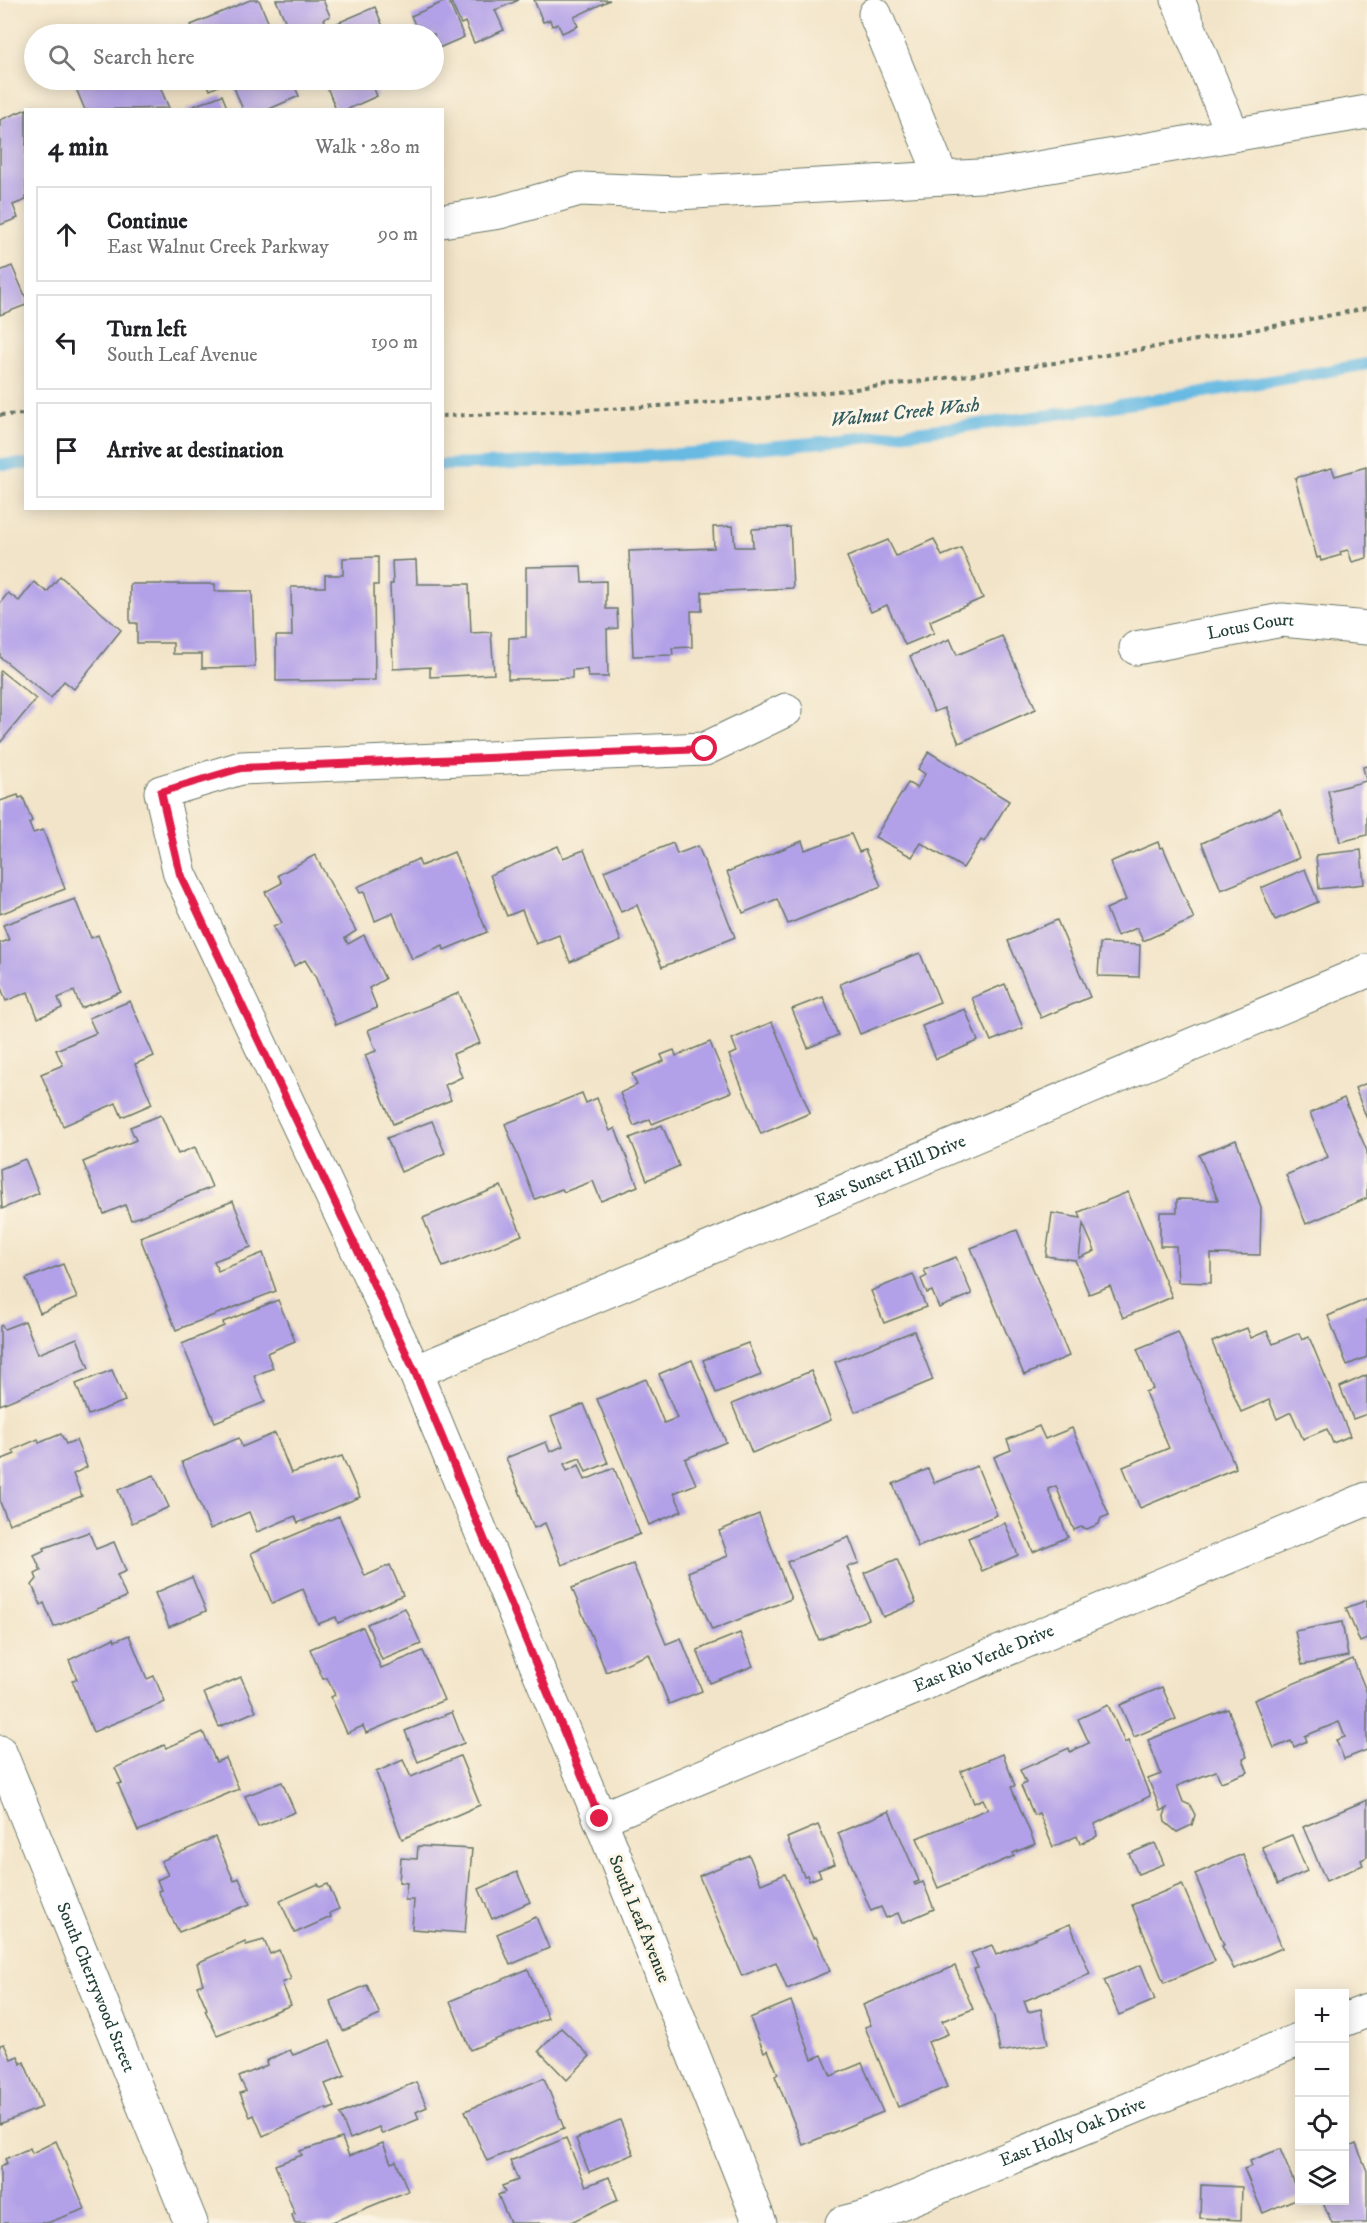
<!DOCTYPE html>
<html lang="en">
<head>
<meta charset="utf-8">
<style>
	body { margin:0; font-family:"IM FELL DW Pica",serif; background:#f6f6f6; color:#202124 }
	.controls { position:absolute; right:18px; bottom:18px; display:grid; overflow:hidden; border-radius:0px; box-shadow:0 3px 15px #0003 }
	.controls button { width:54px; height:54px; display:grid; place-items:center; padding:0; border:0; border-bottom:2px solid #e0e0e0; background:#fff; color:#202124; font:30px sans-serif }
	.stop { position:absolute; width:18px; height:18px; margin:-14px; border:4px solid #e11d48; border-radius:50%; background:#fff }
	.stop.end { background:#e11d48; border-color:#fff; box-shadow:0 2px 6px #0008 }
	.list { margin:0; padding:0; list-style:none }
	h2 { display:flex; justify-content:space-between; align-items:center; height:78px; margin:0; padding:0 24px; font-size:26px }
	h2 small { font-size:20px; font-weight:400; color:#757577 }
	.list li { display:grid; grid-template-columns:39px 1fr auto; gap:18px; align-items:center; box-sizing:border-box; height:96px; margin:0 12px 12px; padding:0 12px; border:2px solid #e0e0e0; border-radius:0px }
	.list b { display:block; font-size:22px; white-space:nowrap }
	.list p { margin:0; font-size:20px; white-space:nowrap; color:#757577 }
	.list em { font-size:20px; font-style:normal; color:#757577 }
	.icon { flex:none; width:33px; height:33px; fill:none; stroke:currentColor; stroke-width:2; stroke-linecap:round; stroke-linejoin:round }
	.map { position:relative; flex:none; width:1367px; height:2223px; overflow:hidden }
	.search { position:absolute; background:#fff; box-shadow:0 3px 15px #0003; left:24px; top:24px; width:420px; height:66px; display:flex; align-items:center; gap:15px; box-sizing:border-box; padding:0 21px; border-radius:33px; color:#757577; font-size:22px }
	.panel { position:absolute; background:#fff; box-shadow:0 3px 15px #0003; left:24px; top:108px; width:420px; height:402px; border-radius:0px }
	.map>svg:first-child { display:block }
</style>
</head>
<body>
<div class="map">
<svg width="1367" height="2223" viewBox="0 0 1367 2223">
	<rect width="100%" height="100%" fill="#fcf5e5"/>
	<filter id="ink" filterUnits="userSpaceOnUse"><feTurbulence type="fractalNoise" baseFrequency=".0167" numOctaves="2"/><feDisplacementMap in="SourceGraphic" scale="12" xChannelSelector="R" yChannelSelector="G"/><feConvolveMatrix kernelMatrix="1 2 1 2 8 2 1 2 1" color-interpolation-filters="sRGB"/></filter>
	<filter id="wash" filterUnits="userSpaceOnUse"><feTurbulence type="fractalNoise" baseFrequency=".008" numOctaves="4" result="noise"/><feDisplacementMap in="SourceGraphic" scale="24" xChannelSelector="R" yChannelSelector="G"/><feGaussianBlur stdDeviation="1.35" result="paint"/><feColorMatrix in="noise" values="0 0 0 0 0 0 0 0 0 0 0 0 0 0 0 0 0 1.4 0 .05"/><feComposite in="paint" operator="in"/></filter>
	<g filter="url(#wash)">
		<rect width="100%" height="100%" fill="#f2e4c8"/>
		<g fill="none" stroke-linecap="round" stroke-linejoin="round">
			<g stroke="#68bae3" stroke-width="12">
				<polyline points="0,464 26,464"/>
				<path d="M442,465C753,459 1062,420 1367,364"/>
			</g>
		</g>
		<g id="blocks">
			<g fill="#b2a0e8" fill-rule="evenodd">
				<polygon points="250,0 259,0 273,34 195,34 191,25"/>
				<polygon points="276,0 323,0 330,16 324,19 328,27 375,7 386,34 291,34"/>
				<polygon points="448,0 464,37 434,50 434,34 419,34 411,16"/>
				<polygon points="450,0 519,0 495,10 504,30 474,43 465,22 461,24"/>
				<polygon points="534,0 610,0 574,17 578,26 562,33 558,24 552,26 550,20 543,22"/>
				<polygon points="91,80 157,80 169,108 85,110 75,86"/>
				<polygon points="206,80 292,80 299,96 267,110 243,110 231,80 210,90"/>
				<polygon points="319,80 383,80 372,84 377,96 346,110 336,110 327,87 323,88"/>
				<polygon points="222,95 228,110 186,110 186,109"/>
				<polygon points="34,106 35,110 26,110 26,200 13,205 18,218 0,225 0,120"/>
				<polygon points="12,266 26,298 26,305 0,315 0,271"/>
				<polygon points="1366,467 1367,558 1352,562 1348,550 1340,552 1341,555 1321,561 1320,557 1317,558 1295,478 1332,468 1335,476"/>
				<polygon points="733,526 735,547 753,547 752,529 790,527 793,588 702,592 702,611 691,611 692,647 672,648 673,655 633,656 629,551 714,548 713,527"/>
				<polygon points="934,539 942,556 961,548 983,598 930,621 934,633 905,645 887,605 871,612 847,557 888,540 896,556"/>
				<polygon points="378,557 378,585 374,585 375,680 276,681 276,636 292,636 291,587 325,587 325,575 343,575 343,558"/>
				<polygon points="416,560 417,584 469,584 471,633 491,632 494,674 430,677 430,667 393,669 390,584 393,584 392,561"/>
				<polygon points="581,566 582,582 606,581 606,609 617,609 618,628 607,629 608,677 588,677 587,669 572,670 572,678 508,679 509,638 526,637 526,567"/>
				<polygon points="60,576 121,630 74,689 64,681 51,698 0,657 0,603 8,593 19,601 34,582 47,592"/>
				<polygon points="130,584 215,584 215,591 252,591 255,667 202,668 202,654 173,654 173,643 137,643 137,623 130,623"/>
				<polygon points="1002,636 1036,709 959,743 944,708 934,712 910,656 950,639 957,655"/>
				<polygon points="1,671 36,699 0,743 0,672"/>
				<polygon points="929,752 1009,801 984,842 981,840 963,868 921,843 912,857 875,837 908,783 917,788 925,774 918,769"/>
				<polygon points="1367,766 1367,835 1340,842 1328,791 1366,781 1363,767"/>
				<polygon points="18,795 19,798 23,797 32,821 29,823 33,833 43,830 65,889 0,914 0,801"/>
				<polygon points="1280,809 1299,858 1221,890 1202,843"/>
				<polygon points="851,834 859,852 865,850 881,886 788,924 777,899 743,913 727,872 802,841 805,850"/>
				<polygon points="1158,842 1160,848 1163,847 1194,919 1143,941 1137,928 1117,936 1106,909 1126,900 1110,862"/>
				<polygon points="673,843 677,854 698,846 735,937 662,967 637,905 621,912 604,871"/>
				<polygon points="558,846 563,858 584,850 621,941 570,962 559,935 536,944 522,910 507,916 490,875"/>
				<polygon points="1361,850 1364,884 1319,889 1316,855"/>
				<polygon points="454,852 487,932 444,950 443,946 412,959 393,913 375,921 364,892 360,893 357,887 418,859 421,866"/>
				<polygon points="315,855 356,931 345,938 348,944 364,935 385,979 369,988 377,1008 336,1025 315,976 305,960 294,966 273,927 282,923 265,892 282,883 278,875"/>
				<polygon points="1305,869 1318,902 1275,920 1261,888"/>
				<polygon points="75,899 91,938 98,935 121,992 81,1008 74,991 58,998 62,1008 38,1018 28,992 6,1001 0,985 0,943 9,940 3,925"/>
				<polygon points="1057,920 1090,997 1041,1018 1008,941"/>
				<polygon points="1100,943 1140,945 1139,977 1098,976"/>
				<polygon points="920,953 940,1002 860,1034 840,984"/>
				<polygon points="1005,984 1023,1028 991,1041 972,998"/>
				<polygon points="459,993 480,1043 453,1054 462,1077 445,1085 451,1100 393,1124 365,1055 376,1051 368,1030"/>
				<polygon points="823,997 838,1035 808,1048 792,1009"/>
				<polygon points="130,1001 154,1056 135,1064 152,1104 122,1117 116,1103 63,1126 41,1074 63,1065 56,1050 96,1033 89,1018"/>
				<polygon points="965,1009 978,1041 936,1059 922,1026"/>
				<polygon points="772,1022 810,1113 761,1134 729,1055 737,1052 732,1039"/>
				<polygon points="710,1042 731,1092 652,1124 650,1119 634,1126 620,1093 637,1085 632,1074 664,1061 661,1055 674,1050 676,1056"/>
				<polygon points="1367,1083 1367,1119 1355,1088"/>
				<polygon points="582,1093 586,1103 597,1098 610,1131 615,1128 638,1186 601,1201 593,1181 564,1192 562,1189 535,1199 505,1124"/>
				<polygon points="1344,1098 1367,1151 1367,1198 1306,1224 1286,1175 1328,1157 1310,1113"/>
				<polygon points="161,1115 178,1154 195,1147 212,1187 131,1220 125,1205 104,1214 83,1162 136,1140 130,1127"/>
				<polygon points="432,1121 445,1153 401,1172 387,1138"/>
				<polygon points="662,1125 679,1166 647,1180 630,1138"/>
				<polygon points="1236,1140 1261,1207 1260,1255 1211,1254 1211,1283 1178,1282 1176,1246 1160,1246 1160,1212 1177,1212 1177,1199 1218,1200 1199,1155"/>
				<polygon points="25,1159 39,1193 2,1209 0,1169"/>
				<polygon points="501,1186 522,1235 443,1267 423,1218"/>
				<path d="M1128,1192L1172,1297L1123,1318L1110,1286L1089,1294L1075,1260L1046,1256L1052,1213L1081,1218L1079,1212ZM1083,1224L1095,1251L1079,1258Z"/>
				<polygon points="233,1201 251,1247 214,1261 218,1271 263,1253 276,1291 176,1330 140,1237"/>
				<polygon points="1017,1230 1069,1356 1024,1375 971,1248"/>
				<polygon points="956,1257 972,1294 939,1308 932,1291 927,1293 921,1279 927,1276 924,1270"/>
				<polygon points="63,1264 77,1298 40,1313 26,1279"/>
				<polygon points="913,1274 926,1307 884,1323 871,1291"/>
				<polygon points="1367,1299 1367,1357 1347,1365 1328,1316"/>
				<polygon points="278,1300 295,1341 267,1353 273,1368 254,1376 265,1402 215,1422 182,1344 224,1326 223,1322"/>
				<polygon points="25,1321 38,1354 77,1338 89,1368 0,1405 0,1326 2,1325 4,1329"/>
				<polygon points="1247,1328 1251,1338 1267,1331 1273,1344 1299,1333 1302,1340 1309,1337 1350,1436 1333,1443 1327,1429 1303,1439 1291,1412 1277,1419 1269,1400 1241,1412 1212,1342"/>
				<polygon points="914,1331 933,1380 855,1412 835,1362"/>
				<polygon points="1178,1332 1236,1468 1140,1508 1123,1467 1169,1448 1145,1392 1153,1389 1137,1349"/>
				<polygon points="748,1343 761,1375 716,1393 703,1360"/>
				<polygon points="692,1360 726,1442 685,1459 696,1484 674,1493 682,1511 649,1525 597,1399 646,1379 664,1423 677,1418 659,1374"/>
				<polygon points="112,1370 125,1401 88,1415 76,1384"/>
				<polygon points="811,1371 831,1420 752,1453 732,1404"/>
				<polygon points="1367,1375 1367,1414 1353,1419 1340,1387"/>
				<polygon points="584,1404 608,1463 586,1472 580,1458 564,1464 567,1471 579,1465 585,1480 614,1468 640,1534 562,1565 545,1523 534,1528 506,1458 546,1442 550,1452 563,1446 551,1417"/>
				<polygon points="1039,1426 1045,1439 1072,1428 1109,1515 1101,1518 1099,1524 1087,1529 1081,1527 1074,1530 1056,1486 1048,1489 1068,1537 1033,1552 994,1457 1011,1450 1007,1440"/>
				<polygon points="275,1433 291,1473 342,1456 360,1497 298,1523 295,1516 257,1532 249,1512 210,1529 182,1462 239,1438 242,1447"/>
				<polygon points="61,1434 66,1444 76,1440 87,1467 73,1474 82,1496 9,1524 0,1502 0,1460 15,1454 13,1450 38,1439 39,1443"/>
				<polygon points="977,1466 997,1515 918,1547 893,1484 928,1469 934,1483"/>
				<polygon points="154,1475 169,1507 132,1523 118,1490"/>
				<polygon points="759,1514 791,1599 712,1630 688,1572 728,1556 719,1531"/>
				<polygon points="339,1516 365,1576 390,1565 403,1595 338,1623 336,1617 318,1624 303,1589 272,1603 251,1553"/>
				<polygon points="1005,1523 1018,1555 982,1571 968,1538"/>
				<polygon points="89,1532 96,1549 114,1542 126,1571 117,1575 126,1597 54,1627 44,1603 41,1605 32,1585 37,1579 35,1574 41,1571 34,1555 45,1550 44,1548"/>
				<polygon points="849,1537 859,1563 847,1567 869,1619 819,1640 787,1562"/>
				<polygon points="897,1559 916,1603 883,1617 864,1573"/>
				<polygon points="633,1564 666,1644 681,1638 702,1691 669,1704 649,1654 606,1672 572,1588"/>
				<polygon points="192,1577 206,1611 169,1627 155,1593"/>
				<polygon points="1367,1600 1367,1639 1360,1642 1346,1608"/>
				<polygon points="405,1608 421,1644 382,1660 367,1624"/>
				<polygon points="1342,1622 1348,1656 1302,1665 1295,1631"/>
				<polygon points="363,1627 381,1668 423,1651 444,1700 366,1733 363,1726 347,1733 331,1697 335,1695 327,1678 323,1679 310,1649"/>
				<polygon points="740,1633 753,1666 710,1683 697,1650"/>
				<polygon points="129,1635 147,1679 154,1676 165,1702 93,1732 72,1680 77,1679 69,1660 114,1638 115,1641"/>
				<polygon points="1353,1659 1367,1693 1367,1750 1344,1759 1336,1740 1345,1737 1339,1722 1305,1736 1307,1741 1294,1747 1291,1741 1274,1748 1254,1700"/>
				<polygon points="241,1677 256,1711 219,1727 204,1693"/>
				<polygon points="1162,1687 1176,1719 1134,1737 1120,1705"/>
				<polygon points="1108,1705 1125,1743 1128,1741 1150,1796 1095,1824 1097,1836 1080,1844 1077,1836 1053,1847 1039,1813 1034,1815 1021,1786 1026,1783 1020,1770 1069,1748 1070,1752 1089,1743 1078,1719"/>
				<polygon points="1228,1709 1247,1757 1243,1759 1248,1772 1221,1782 1216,1771 1177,1786 1183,1802 1190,1805 1195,1815 1192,1825 1177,1832 1165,1822 1164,1816 1167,1808 1161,1811 1148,1779 1161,1774 1148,1740"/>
				<polygon points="452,1712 464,1743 418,1762 405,1731"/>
				<polygon points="203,1732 216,1762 226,1758 239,1789 138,1831 118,1784 122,1783 115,1768 164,1745 166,1748"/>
				<polygon points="1003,1754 1015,1786 1011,1787 1035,1844 1013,1853 1014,1856 938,1888 917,1838 988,1809 983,1799 974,1803 961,1771"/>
				<polygon points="460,1756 480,1805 402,1839 376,1772 403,1760 411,1777"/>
				<polygon points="282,1782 295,1812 258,1827 245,1796"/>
				<polygon points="1367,1800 1367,1857 1361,1860 1363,1865 1326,1881 1303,1827"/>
				<polygon points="889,1811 919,1881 914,1883 915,1885 923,1882 934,1909 902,1923 898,1913 886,1918 881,1907 871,1911 838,1833"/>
				<polygon points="818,1825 835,1864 818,1870 821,1876 809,1881 807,1875 804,1876 787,1838"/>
				<polygon points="1292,1835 1307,1871 1278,1884 1262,1847"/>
				<polygon points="215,1837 234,1881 239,1878 250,1904 179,1932 158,1891 161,1890 157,1880 168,1875 161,1861"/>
				<polygon points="1155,1843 1164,1864 1138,1874 1129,1854"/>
				<polygon points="418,1846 472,1849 465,1933 412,1929 414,1900 405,1900 407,1883 399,1882 401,1858 417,1859"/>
				<polygon points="1243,1854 1282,1948 1234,1969 1222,1946 1224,1945 1195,1874"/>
				<polygon points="749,1855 761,1884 785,1874 813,1938 816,1937 830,1971 787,1989 776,1962 742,1976 699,1876"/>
				<polygon points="517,1872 530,1902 492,1919 479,1889"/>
				<polygon points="318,1884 320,1887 328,1884 339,1909 330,1913 331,1917 295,1933 280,1901"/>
				<polygon points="1182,1884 1215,1961 1164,1983 1132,1905"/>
				<polygon points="536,1917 549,1948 510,1965 497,1934"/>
				<polygon points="1070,1924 1090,1974 1024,2001 1028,2012 1041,2009 1048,2044 1000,2052 994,2017 974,1969 978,1968 971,1953 992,1945 996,1955"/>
				<polygon points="264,1940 270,1954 279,1950 291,1979 282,1983 291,2005 217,2035 205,2010 207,2009 197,1986 203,1984 197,1963 245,1942 246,1945"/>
				<polygon points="1141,1965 1155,2000 1119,2015 1104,1980"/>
				<polygon points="955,1966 973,2009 942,2021 948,2034 928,2042 947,2087 898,2107 865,2027 871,2025 863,2005"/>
				<polygon points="528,1969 548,2018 470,2050 450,2001"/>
				<polygon points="367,1985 380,2015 343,2031 330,2001"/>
				<polygon points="791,2001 812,2059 822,2055 831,2076 862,2063 883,2112 803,2145 775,2076 778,2074 768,2050 764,2052 750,2018"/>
				<polygon points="561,2028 590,2056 567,2080 539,2051"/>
				<polygon points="330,2041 345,2076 325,2084 335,2107 327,2110 326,2108 263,2136 254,2115 250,2117 240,2093 246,2091 239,2077 267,2065 266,2061 290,2050 293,2055"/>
				<polygon points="4,2044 11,2059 18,2056 21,2064 24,2062 42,2107 0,2124 0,2045"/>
				<polygon points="544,2078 564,2128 487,2161 465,2111"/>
				<polygon points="416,2082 427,2107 416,2112 419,2119 382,2134 379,2127 350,2139 340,2114"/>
				<polygon points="620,2120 634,2154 589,2172 576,2139"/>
				<polygon points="342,2138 349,2156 383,2143 391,2163 396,2161 408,2191 330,2223 295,2223 292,2215 295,2214 275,2165 302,2155 300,2151"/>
				<polygon points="566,2138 586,2186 609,2177 618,2200 569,2223 510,2223 498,2195 505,2192 502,2186 518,2180 510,2161"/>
				<polygon points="56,2141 85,2209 47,2223 0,2223 0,2166 7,2163 5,2159 30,2148 32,2153"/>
				<polygon points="1356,2144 1367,2171 1367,2223 1332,2223 1322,2200 1344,2200 1344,2149"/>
				<polygon points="1280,2149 1300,2197 1263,2213 1244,2169 1252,2166 1250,2161"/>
				<polygon points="1201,2185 1242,2187 1241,2220 1200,2218"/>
			</g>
		</g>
	</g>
	<g filter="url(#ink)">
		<use href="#blocks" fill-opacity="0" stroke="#697768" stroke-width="1.5"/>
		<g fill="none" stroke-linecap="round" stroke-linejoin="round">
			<defs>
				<g id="minor">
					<polyline points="1178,0 1233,135"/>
					<polyline points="875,14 942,178"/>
					<polyline points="442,221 500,212 580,189 677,193 997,175 1367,112"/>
					<path id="s1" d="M1136,648L1282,620L1367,628"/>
					<path id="s2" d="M415,1372L1367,971"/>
					<path id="s3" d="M0,1752L191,2223"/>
					<path id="s4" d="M600,1819L1367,1499"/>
					<polyline points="760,2223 600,1819 415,1372 180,874 161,792 241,768 705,749 786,710"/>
				</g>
				<g id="tertiary">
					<polyline points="1344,2020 1367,2011"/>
					<path id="s5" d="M842,2223L869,2216L1300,2039"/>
				</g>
			</defs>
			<use href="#minor" stroke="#697768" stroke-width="35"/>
			<use href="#tertiary" stroke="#697768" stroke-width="35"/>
			<g stroke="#697768" stroke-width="4" stroke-dasharray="4.5 4.5" stroke-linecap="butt">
				<polyline points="0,415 26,414"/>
				<path d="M442,416C586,411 730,404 872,387C1038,368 1203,341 1367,308"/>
			</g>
			<use href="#minor" stroke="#fff" stroke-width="33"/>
			<use href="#tertiary" stroke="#fff" stroke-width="33"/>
		</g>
	</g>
	<g fill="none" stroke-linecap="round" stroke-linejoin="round" filter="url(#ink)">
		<polyline stroke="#e11d48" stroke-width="8" points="600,1819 415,1372 180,874 161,792 241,768 705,749"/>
	</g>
	<g text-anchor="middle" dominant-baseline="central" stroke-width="6" stroke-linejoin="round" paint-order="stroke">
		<g font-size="18" fill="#1f3d34" stroke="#fcf5e5">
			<text stroke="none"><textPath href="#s1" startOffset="117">Lotus Court</textPath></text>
			<text stroke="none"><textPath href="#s2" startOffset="516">East Sunset Hill Drive</textPath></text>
			<text stroke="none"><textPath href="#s4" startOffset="416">East Rio Verde Drive</textPath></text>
			<text transform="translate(639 1919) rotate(68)">South Leaf Avenue</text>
			<text stroke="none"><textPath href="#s3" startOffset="254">South Cherrywood Street</textPath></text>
			<text stroke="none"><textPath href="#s5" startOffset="248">East Holly Oak Drive</textPath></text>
		</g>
		<g font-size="20" font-style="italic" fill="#315c60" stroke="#fcf5e5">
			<text transform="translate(905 413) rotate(-6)">Walnut Creek Wash</text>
		</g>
	</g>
</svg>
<div class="controls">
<button>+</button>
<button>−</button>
<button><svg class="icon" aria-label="locate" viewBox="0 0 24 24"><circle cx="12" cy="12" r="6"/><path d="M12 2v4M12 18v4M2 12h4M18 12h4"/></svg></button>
<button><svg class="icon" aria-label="layers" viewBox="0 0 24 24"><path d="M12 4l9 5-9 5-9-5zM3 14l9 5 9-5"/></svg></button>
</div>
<div class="stop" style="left:705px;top:749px"></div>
<div class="stop end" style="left:600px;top:1819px"></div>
<div class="search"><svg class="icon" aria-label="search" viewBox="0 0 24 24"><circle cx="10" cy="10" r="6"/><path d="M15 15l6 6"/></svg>Search here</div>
<section class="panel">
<h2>4 min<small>Walk · 280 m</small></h2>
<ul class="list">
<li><svg class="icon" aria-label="ahead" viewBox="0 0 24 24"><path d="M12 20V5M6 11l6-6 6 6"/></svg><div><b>Continue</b><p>East Walnut Creek Parkway</p></div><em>90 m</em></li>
<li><svg class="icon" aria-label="left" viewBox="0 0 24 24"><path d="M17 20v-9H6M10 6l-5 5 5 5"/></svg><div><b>Turn left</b><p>South Leaf Avenue</p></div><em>190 m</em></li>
<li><svg class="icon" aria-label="arrive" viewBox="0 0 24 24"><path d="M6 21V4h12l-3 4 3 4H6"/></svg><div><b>Arrive at destination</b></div></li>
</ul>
</section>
</div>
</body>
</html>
